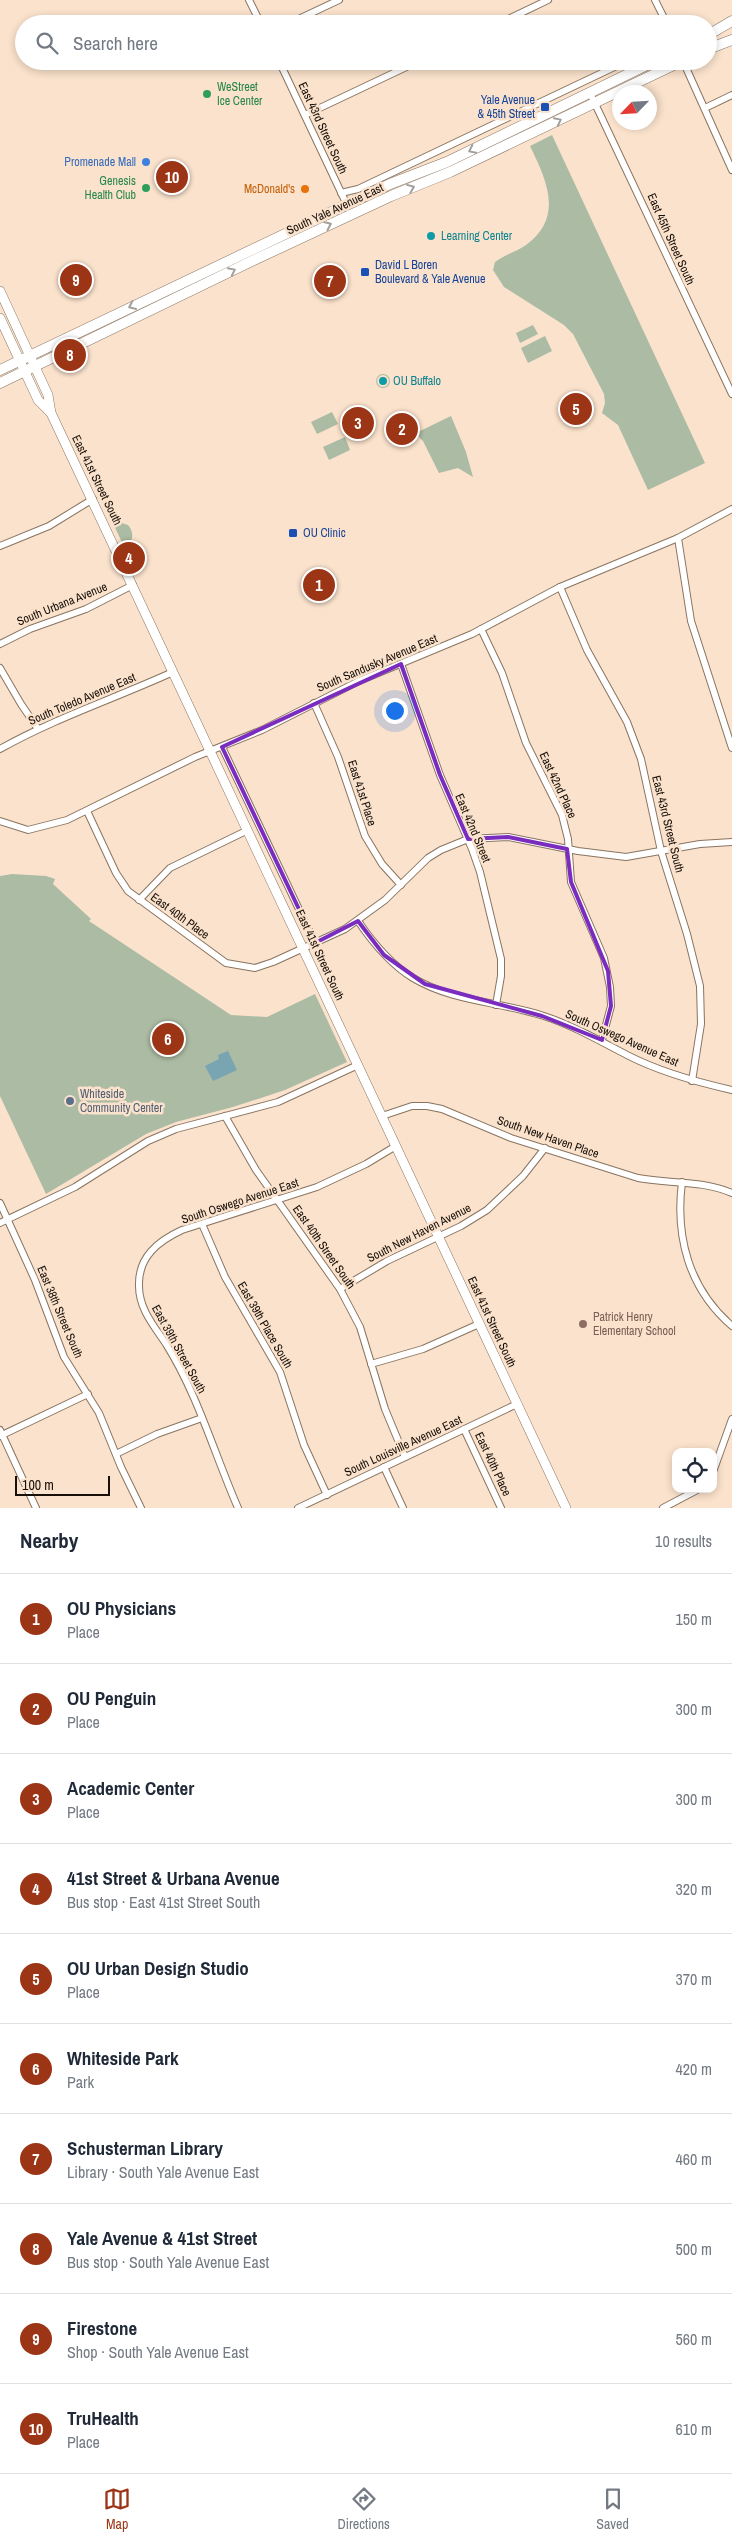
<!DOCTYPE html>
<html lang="en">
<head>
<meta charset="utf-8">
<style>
	body { margin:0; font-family:"Archivo Narrow",sans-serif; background:#f2f2f3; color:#1f2937 }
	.controls { position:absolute; right:15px; bottom:15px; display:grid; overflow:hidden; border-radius:10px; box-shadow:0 2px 8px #0003 }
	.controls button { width:45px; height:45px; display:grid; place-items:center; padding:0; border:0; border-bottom:1px solid #e0e1e3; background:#fff; color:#1f2937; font:25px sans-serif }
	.compass { position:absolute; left:612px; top:85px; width:45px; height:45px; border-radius:50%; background:#fff; box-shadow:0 2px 8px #0003; rotate:245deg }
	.scale { position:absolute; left:15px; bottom:12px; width:95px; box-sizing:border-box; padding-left:5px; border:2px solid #170f08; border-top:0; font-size:14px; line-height:18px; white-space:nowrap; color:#170f08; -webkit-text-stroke:4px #fae2cc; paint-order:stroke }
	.you { position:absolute; left:394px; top:710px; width:18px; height:18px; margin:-12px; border:4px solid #fff; border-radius:50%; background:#1a73e8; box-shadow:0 0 0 8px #1a73e833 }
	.badge { display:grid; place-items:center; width:32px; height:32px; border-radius:50%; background:#9c3515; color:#fff; font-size:16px; font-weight:700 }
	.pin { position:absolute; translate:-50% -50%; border:2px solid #fff; box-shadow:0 1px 5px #0006 }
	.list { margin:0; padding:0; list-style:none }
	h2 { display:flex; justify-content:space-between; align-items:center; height:65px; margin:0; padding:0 20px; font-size:21px }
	h2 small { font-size:16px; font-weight:400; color:#747a83 }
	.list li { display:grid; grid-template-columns:32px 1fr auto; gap:15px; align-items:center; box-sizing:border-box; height:90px; padding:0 20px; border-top:1px solid #e0e1e3 }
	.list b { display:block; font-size:19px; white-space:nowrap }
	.list p { margin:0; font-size:16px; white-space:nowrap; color:#747a83 }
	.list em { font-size:16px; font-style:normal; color:#747a83 }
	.icon { flex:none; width:28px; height:28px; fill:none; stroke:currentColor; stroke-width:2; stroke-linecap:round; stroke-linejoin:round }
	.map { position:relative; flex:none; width:732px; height:1508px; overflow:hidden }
	.search { position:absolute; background:#fff; box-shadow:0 2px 8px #0003; left:15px; right:15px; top:15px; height:55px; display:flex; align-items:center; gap:12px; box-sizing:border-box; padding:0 18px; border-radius:28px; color:#747a83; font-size:19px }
	.sheet { height:965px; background:#fff }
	nav { display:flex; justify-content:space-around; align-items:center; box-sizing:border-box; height:70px; border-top:1px solid #e0e1e3; background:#fff; font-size:14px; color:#747a83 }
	nav a { display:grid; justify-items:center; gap:2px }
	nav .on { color:#9c3515 }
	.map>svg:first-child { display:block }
</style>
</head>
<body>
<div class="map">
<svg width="732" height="1508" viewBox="0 0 732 1508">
	<rect width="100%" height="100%" fill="#fae2cc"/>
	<g fill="#acbba3">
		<path d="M552,135L705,463L648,490L618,425L602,413L605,403L604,394L573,334L564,325L504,287L493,270L495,262C504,255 516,252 526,245C564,217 547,181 530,146Z"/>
		<polygon points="533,325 538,334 520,343 516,333"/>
		<polygon points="545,336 552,351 528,363 521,348"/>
		<circle cx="383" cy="381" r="7"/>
		<polygon points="332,412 338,424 317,434 311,422"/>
		<polygon points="451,416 466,452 473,477 458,468 439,473 423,441 414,432 414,430 418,432"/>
		<circle cx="402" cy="429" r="7"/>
		<polygon points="345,437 350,450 329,460 323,447"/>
		<path d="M119,522L128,525C135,533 133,542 125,549L113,523Z"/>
		<polygon points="12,874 46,876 55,879 53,884 91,919 89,921 231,1015 267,1017 315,994 347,1062 285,1090 233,1107 176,1122 146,1134 46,1194 0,1096 0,876"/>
	</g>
	<polygon fill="#79a5b3" points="228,1051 237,1070 213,1081 205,1066 219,1059 218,1055"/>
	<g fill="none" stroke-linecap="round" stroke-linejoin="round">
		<defs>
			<g id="minor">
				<polyline points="249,0 261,24"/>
				<polyline points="655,0 667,24"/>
				<polyline points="288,24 339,0"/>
				<polyline points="498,24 548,0"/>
				<polyline points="279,61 347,205"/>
				<polyline points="683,61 732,170"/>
				<polyline points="590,93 732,394"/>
				<polyline points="705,108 732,95"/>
				<polyline points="305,115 419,61"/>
				<polyline points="341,193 358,189 627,61"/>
				<polyline points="678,538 691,621 732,748"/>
				<polyline points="0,546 49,526 93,499"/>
				<polyline points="560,587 587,650 627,722 641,759 661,851 687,934 700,986 701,1024 692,1081"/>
				<polyline points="481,629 502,673 526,743 562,815 568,839 571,882 604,958 610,987 611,1006 602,1040"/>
				<polyline points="0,644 30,629 86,609 133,585"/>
				<polyline points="401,664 440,775 472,849 480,872 501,959 501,976 496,1005"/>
				<polyline points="0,668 21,704 38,729"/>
				<polyline points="314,703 338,757 365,836 382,864 401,885"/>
				<polyline points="222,747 315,943"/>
				<path d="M0,749C55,718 116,698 173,672"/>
				<polyline points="87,811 116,873 128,891 226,963 255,968 273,962 345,929 385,900 428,858 441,850 468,839 508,837 578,851 626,857 700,844 732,842"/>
				<polyline points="0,821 28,830 67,820 195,757 262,730 359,681 472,634 560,587 678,538 732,509"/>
				<polyline points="139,900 170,868 248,830"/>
				<path d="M358,921C373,943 390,964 413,978C453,1002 502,1002 544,1016C574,1026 600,1041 627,1055C660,1072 696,1082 732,1090"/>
				<polyline points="225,1116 256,1170 340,1289 360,1327 385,1409 405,1457"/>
				<path d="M382,1116L412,1106H427L442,1109L511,1138L638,1178C670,1184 702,1180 732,1193"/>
				<path d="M682,1182C675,1237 689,1289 732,1326"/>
				<polyline points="0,1203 35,1280 64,1357 99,1413 121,1467 141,1508"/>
				<polyline points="0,1223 75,1187 148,1141 176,1129 278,1102 358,1065"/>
				<polyline points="202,1224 225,1277 280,1372 304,1445 327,1495"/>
				<polyline points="340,1289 387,1261 461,1226 487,1210 523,1176 545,1148"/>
				<polyline points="371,1364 423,1349 479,1324"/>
				<polyline points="464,1429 501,1508"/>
				<polyline points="0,1430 36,1508"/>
				<polyline points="0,1436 88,1394"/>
				<polyline points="116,1454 157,1434 202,1418"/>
				<polyline points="384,1467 403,1508"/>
				<polyline points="713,1472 732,1419"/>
				<path d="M238,1508C214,1453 198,1395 166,1344C154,1326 139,1309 139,1286C138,1257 158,1241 182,1230L317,1187L366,1164L396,1146"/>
				<polyline points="298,1508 517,1404"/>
				<polyline points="663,1508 699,1489"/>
			</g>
			<g id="secondary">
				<polyline points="0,291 48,395 51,413 566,1508"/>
				<polyline points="0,318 38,400 51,413"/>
			</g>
			<g id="primary">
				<polyline points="708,35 732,21"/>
				<polyline points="708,49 732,40"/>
				<polyline points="0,370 390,184 447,162 655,61"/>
				<polyline points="0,383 256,259 391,196 450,172 682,61"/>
			</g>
		</defs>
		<use href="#minor" stroke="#897460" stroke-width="8"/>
		<use href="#secondary" stroke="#897460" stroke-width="10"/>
		<use href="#primary" stroke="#897460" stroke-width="11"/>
		<use href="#minor" stroke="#fff" stroke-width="6"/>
		<use href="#secondary" stroke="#fff" stroke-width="9"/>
		<use href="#primary" stroke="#fff" stroke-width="10"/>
	</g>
	<defs><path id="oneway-chevron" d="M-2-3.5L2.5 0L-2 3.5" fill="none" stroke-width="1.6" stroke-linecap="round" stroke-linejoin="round" transform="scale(1.25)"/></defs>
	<g stroke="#a29f9c">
		<use href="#oneway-chevron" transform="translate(558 121) rotate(-26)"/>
		<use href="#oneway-chevron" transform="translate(472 150) rotate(154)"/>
		<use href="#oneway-chevron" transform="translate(411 188) rotate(-22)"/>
		<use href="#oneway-chevron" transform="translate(328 225) rotate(-25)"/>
		<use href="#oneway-chevron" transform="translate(232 271) rotate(-26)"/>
		<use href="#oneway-chevron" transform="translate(132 306) rotate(155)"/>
	</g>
	<path fill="none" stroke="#7b2cbf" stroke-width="4" stroke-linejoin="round" d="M401,664L440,775L468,839L508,837L567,849L571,882L608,971L611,1006L602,1040L542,1016L425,984L384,955L358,921L315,943L222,747Z"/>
	<g fill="#2e9e5b" stroke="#fae2cc" stroke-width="2">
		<circle cx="207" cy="94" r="5"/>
		<circle cx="146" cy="188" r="5"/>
	</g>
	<g fill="#1a4fb4" stroke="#fae2cc" stroke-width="2">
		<rect x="540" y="102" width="10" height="10" rx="2.5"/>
		<rect x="360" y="267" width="10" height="10" rx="2.5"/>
		<rect x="288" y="528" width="10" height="10" rx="2.5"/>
	</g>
	<circle fill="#3f7fe0" stroke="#fae2cc" stroke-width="2" cx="146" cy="162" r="5"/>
	<circle fill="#e8710a" stroke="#fae2cc" stroke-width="2" cx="305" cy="189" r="5"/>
	<g fill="#0f9aa8" stroke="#fae2cc" stroke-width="2">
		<circle cx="431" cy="236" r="5"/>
		<circle cx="383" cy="381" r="5"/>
	</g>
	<circle fill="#5c6f8a" stroke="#fae2cc" stroke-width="2" cx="70" cy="1101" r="5"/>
	<circle fill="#8d6e63" stroke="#fae2cc" stroke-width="2" cx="583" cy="1324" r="5"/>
	<g text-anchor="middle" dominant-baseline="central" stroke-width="5" stroke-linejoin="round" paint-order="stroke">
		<g font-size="12" fill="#27864d" stroke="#fae2cc" text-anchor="start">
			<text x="217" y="87">WeStreet<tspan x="217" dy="14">Ice Center</tspan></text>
			<text x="136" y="181" text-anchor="end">Genesis<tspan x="136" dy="14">Health Club</tspan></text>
		</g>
		<g font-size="12" fill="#164399" stroke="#fae2cc" text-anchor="start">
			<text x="535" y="100" text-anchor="end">Yale Avenue<tspan x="535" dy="14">&amp; 45th Street</tspan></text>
			<text x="375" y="265">David L Boren<tspan x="375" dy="14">Boulevard &amp; Yale Avenue</tspan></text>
			<text x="303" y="533">OU Clinic</text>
		</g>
		<g font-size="12" fill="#170f08" stroke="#fae2cc">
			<text transform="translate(323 128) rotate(65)">East 43rd Street South</text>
			<text transform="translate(335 209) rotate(-25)">South Yale Avenue East</text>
			<text transform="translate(671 239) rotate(66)">East 45th Street South</text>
			<text transform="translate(97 480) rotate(64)">East 41st Street South</text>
			<text transform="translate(62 604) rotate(-22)">South Urbana Avenue</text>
			<text transform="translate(377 663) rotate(-23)">South Sandusky Avenue East</text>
			<text transform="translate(82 699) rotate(-23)">South Toledo Avenue East</text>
			<text transform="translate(558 785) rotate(65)">East 42nd Place</text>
			<text transform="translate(362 793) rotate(72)">East 41st Place</text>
			<text transform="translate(668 824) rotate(76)">East 43rd Street South</text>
			<text transform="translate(473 828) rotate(67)">East 42nd Street</text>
			<text transform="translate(180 916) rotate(36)">East 40th Place</text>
			<text transform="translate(320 955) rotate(65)">East 41st Street South</text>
			<text transform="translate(622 1038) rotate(24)">South Oswego Avenue East</text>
			<text transform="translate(548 1137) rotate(19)">South New Haven Place</text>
			<text transform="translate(240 1201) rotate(-18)">South Oswego Avenue East</text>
			<text transform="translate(419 1233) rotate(-27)">South New Haven Avenue</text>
			<text transform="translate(324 1247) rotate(55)">East 40th Street South</text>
			<text transform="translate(60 1312) rotate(67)">East 38th Street South</text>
			<text transform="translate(492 1322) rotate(65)">East 41st Street South</text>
			<text transform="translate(265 1325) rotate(60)">East 39th Place South</text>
			<text transform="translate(179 1349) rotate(61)">East 39th Street South</text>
			<text transform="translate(403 1446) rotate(-25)">South Louisville Avenue East</text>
			<text transform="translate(493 1464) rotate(65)">East 40th Place</text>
		</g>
		<g font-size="12" fill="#366cbe" stroke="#fae2cc" text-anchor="end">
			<text x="136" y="162">Promenade Mall</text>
		</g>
		<g font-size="12" fill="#c56008" stroke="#fae2cc" text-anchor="end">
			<text x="295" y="189">McDonald's</text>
		</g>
		<g font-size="12" fill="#0d838f" stroke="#fae2cc" text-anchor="start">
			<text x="441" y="236">Learning Center</text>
			<text x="393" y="381">OU Buffalo</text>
		</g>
		<g font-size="12" fill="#4e5e75" stroke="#fae2cc" text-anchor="start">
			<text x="80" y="1094">Whiteside<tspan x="80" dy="14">Community Center</tspan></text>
		</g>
		<g font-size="12" fill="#785e54" stroke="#fae2cc" text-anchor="start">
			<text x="593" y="1317">Patrick Henry<tspan x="593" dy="14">Elementary School</tspan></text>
		</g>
	</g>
</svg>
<div class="controls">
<button><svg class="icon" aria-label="locate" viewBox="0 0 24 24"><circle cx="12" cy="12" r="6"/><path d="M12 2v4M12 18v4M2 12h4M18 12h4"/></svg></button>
</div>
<svg class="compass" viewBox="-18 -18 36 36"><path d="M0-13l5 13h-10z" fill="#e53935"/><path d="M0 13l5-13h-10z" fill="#747a83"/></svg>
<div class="scale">100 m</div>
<div class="you"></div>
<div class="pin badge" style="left:319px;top:585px">1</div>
<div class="pin badge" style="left:402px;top:429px">2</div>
<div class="pin badge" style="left:358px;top:423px">3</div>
<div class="pin badge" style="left:129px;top:558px">4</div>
<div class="pin badge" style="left:576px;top:409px">5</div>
<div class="pin badge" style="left:168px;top:1039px">6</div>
<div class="pin badge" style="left:330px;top:281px">7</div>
<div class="pin badge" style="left:70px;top:355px">8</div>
<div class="pin badge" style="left:76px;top:280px">9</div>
<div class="pin badge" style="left:172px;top:177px">10</div>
<div class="search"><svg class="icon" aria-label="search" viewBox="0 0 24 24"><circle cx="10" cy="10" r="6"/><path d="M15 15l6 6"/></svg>Search here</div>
</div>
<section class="sheet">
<h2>Nearby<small>10 results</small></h2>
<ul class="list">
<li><span class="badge">1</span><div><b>OU Physicians</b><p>Place</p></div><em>150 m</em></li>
<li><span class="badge">2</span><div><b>OU Penguin</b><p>Place</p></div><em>300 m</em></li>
<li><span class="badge">3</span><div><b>Academic Center</b><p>Place</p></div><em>300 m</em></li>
<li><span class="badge">4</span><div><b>41st Street &amp; Urbana Avenue</b><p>Bus stop · East 41st Street South</p></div><em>320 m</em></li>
<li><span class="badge">5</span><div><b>OU Urban Design Studio</b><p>Place</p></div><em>370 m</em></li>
<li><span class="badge">6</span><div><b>Whiteside Park</b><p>Park</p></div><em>420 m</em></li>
<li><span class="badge">7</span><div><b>Schusterman Library</b><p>Library · South Yale Avenue East</p></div><em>460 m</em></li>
<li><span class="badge">8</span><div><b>Yale Avenue &amp; 41st Street</b><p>Bus stop · South Yale Avenue East</p></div><em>500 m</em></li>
<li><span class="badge">9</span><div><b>Firestone</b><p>Shop · South Yale Avenue East</p></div><em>560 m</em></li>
<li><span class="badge">10</span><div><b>TruHealth</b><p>Place</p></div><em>610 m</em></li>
</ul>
</section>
<nav>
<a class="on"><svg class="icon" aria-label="map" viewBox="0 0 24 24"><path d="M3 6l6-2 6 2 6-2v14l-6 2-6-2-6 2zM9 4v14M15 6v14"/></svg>Map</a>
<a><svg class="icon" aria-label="directions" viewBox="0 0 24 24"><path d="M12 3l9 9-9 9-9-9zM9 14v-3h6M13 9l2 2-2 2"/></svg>Directions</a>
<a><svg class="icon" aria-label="saved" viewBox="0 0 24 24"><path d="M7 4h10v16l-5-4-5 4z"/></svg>Saved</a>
</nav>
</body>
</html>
